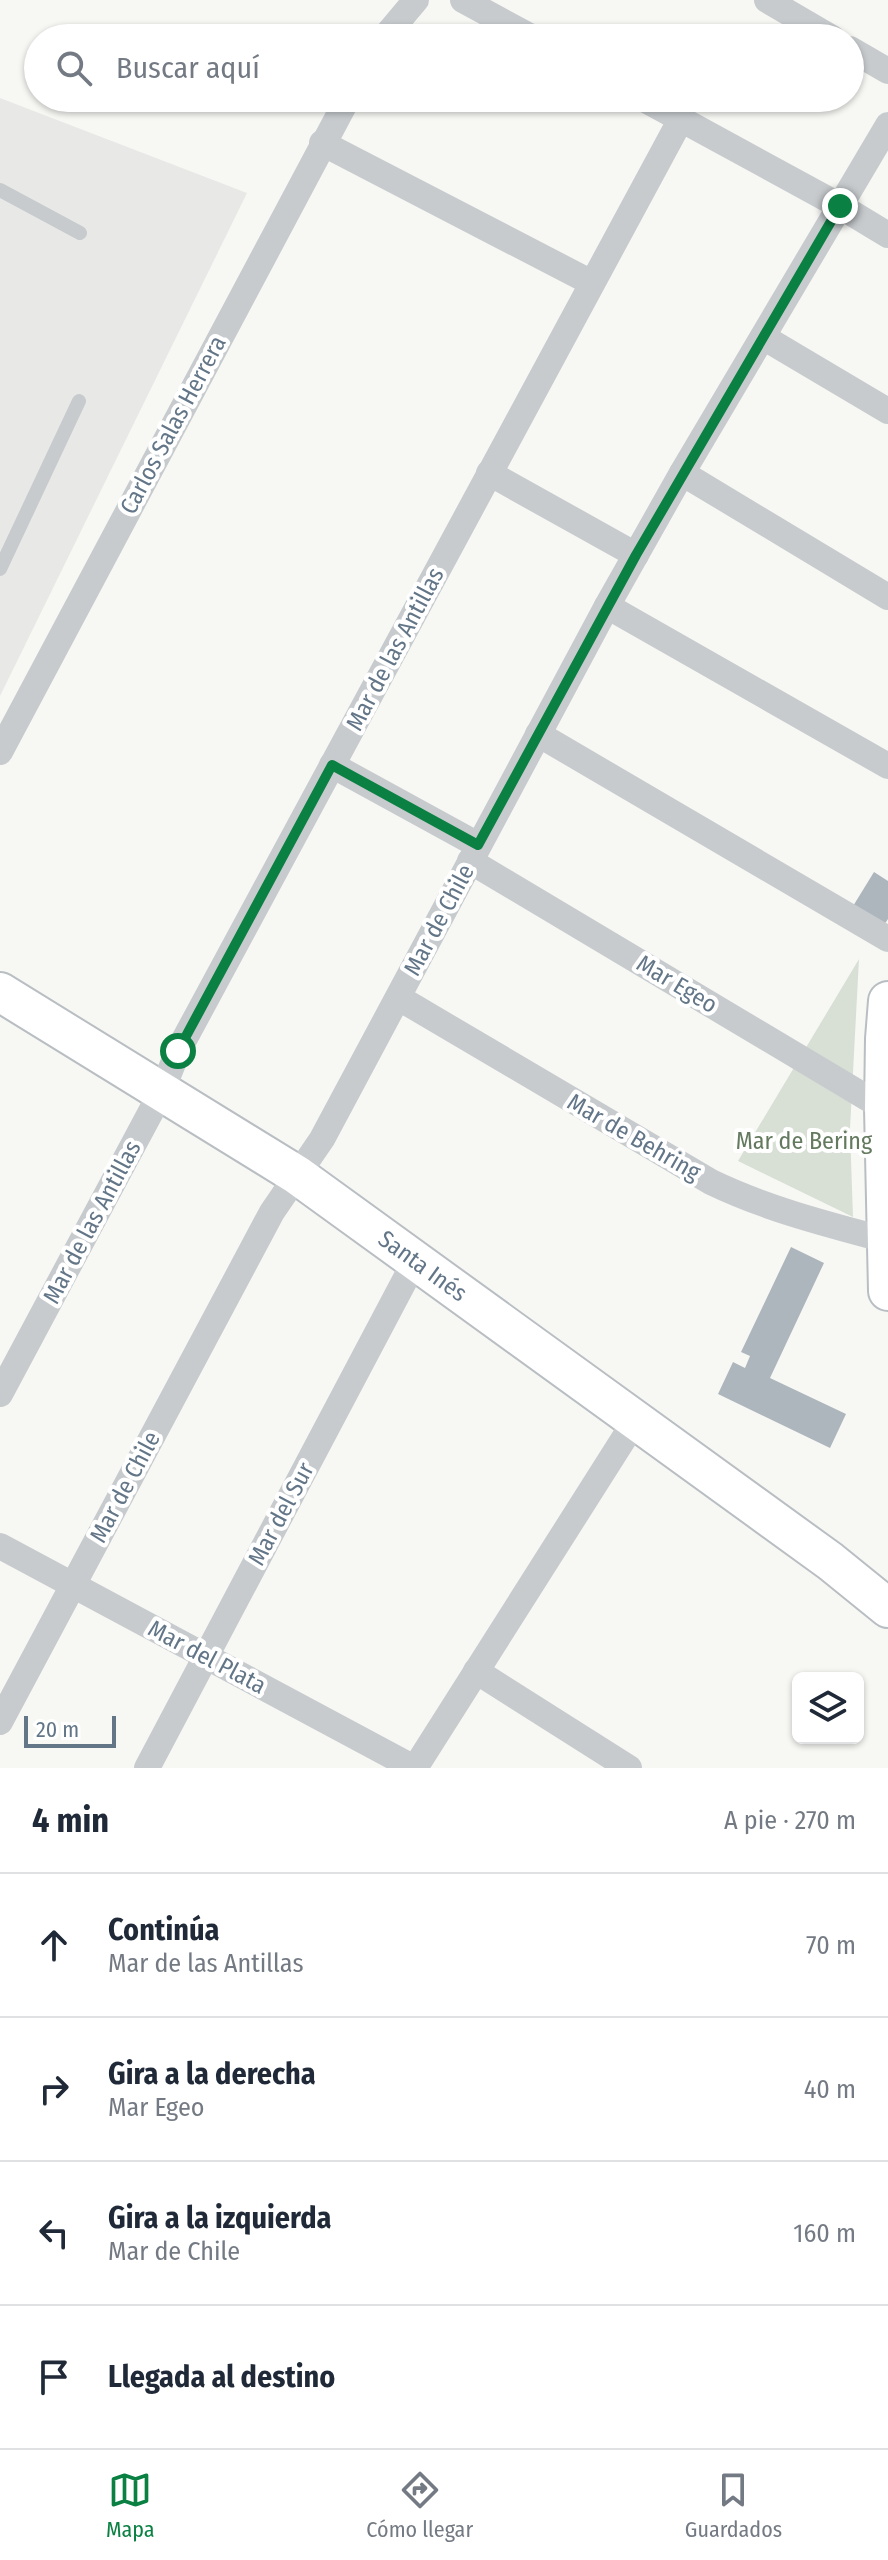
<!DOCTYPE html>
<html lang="es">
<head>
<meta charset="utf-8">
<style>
	body { margin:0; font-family:"Fira Sans Condensed",sans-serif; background:#f6f6f7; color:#1f2937 }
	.controls { position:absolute; right:24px; bottom:24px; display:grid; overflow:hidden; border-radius:12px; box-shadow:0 2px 6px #0004 }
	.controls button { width:72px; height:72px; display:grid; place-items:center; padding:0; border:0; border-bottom:2px solid #e0e1e3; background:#fff; color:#1f2937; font:40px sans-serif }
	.scale { position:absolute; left:24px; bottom:20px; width:92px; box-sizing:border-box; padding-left:8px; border:4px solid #637688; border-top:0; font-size:22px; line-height:28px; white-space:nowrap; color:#637688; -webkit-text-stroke:6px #fff; paint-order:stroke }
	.stop { position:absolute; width:24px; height:24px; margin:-18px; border:6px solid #0b8043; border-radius:50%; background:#fff }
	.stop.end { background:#0b8043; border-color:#fff; box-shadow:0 2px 8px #0008 }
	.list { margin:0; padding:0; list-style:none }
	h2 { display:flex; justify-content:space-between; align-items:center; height:104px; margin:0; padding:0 32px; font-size:34px }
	h2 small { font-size:26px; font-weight:400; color:#747a83 }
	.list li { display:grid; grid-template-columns:52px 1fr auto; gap:24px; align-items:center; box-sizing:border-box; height:144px; padding:0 32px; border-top:2px solid #e0e1e3 }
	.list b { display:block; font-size:30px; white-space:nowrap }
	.list p { margin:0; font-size:26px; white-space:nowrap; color:#747a83 }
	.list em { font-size:26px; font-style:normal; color:#747a83 }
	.icon { flex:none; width:44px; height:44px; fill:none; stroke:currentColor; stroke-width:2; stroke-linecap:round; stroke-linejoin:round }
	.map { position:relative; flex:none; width:888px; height:1768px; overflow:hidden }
	.search { position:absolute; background:#fff; box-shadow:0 2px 6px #0004; left:24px; right:24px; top:24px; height:88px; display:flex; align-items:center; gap:20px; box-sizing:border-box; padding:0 28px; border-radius:44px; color:#747a83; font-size:30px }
	.sheet { height:680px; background:#fff }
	nav { display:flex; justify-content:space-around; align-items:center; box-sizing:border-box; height:112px; border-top:2px solid #e0e1e3; background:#fff; font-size:22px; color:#747a83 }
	nav a { display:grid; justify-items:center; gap:4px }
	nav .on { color:#0b8043 }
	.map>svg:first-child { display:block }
</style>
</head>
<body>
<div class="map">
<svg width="888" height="1768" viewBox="0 0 888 1768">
	<rect width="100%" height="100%" fill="#f7f8f4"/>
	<polygon fill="#e8e9e7" points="0,98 247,193 0,696"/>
	<polygon fill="#d8e0d5" points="859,959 850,1129 853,1217 738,1161"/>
	<g fill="#aeb6bd">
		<polygon points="874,872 888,881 888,919 880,931 850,911"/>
		<polygon points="791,1247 824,1263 770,1378 846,1414 830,1448 718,1394 733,1362 745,1368 750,1356 741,1352"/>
	</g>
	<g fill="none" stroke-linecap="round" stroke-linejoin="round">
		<defs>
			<g id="secondary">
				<path id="s1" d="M0,992L297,1175L830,1561L888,1608"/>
				<polyline points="888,1001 885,1039 884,1108 888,1291"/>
			</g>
		</defs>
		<use href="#secondary" stroke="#b9bec3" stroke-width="42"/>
		<g stroke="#c7cbce" stroke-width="14">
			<polyline points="0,190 80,233"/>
			<polyline points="0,569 79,401"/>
		</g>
		<g stroke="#c7cbce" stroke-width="26">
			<polyline points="463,0 533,38"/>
			<polyline points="767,0 832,38"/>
			<polyline points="384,38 416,0"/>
			<polyline points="850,49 888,71"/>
			<polyline points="642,98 840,206 888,235"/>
			<polyline points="322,143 592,283"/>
			<polyline points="763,337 888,411"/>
			<polyline points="489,473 636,555"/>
			<polyline points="682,473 888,597"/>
			<polyline points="607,606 888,766"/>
			<polyline points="538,734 888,939"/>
			<polyline points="0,752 348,98"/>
			<polyline points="332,765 478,845"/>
			<polyline points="470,861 884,1108"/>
			<path d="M399,998L711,1182C767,1209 826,1224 886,1240"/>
			<polyline points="0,1394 162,1091 178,1051 681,119"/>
			<polyline points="0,1546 414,1768"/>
			<polyline points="476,1671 629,1768"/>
			<polyline points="0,1722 272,1212 322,1139 607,606 682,473 888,125"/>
			<polyline points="147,1768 415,1261"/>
			<polyline points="415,1768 635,1421"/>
		</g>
		<use href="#secondary" stroke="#fff" stroke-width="38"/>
	</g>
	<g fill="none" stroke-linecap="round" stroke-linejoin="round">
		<polyline stroke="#0b8043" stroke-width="10" points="178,1051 332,765 478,845 636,555 840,206"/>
	</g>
	<g text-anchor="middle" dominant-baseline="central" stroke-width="8" stroke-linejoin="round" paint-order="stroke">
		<g font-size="24" fill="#637688" stroke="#fff">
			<text transform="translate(173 425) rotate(-62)">Carlos Salas Herrera</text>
			<text transform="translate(395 649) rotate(-62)">Mar de las Antillas</text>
			<text transform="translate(439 920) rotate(-62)">Mar de Chile</text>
			<text transform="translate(677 984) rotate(31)">Mar Egeo</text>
			<text transform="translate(634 1137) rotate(30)">Mar de Behring</text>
			<text transform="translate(92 1222) rotate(-62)">Mar de las Antillas</text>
			<text stroke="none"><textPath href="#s1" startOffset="504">Santa Inés</textPath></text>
			<text transform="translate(125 1487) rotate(-62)">Mar de Chile</text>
			<text transform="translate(281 1514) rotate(-62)">Mar del Sur</text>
			<text transform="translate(207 1657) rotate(28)">Mar del Plata</text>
		</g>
		<g font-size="24" fill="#637a5f" stroke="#fff">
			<text x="804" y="1141">Mar de Bering</text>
		</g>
	</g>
</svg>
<div class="controls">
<button><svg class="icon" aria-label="layers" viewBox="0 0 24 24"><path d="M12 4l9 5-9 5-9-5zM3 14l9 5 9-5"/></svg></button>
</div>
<div class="scale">20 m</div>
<div class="stop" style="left:178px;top:1051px"></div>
<div class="stop end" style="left:840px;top:206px"></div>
<div class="search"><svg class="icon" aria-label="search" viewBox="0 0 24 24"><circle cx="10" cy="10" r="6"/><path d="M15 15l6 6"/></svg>Buscar aquí</div>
</div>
<section class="sheet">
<h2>4 min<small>A pie · 270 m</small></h2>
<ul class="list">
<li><svg class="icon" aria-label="ahead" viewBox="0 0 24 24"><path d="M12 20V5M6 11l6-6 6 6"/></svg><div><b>Continúa</b><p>Mar de las Antillas</p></div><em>70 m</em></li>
<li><svg class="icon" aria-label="right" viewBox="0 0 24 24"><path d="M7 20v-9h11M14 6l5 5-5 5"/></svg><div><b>Gira a la derecha</b><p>Mar Egeo</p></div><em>40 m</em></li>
<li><svg class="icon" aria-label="left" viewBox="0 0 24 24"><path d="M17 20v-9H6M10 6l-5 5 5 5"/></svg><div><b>Gira a la izquierda</b><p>Mar de Chile</p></div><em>160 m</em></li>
<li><svg class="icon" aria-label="arrive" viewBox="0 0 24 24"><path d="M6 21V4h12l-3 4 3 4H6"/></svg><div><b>Llegada al destino</b></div></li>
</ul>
</section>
<nav>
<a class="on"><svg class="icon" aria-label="map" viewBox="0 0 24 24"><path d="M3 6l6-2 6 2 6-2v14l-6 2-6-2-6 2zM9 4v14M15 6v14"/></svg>Mapa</a>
<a><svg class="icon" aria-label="directions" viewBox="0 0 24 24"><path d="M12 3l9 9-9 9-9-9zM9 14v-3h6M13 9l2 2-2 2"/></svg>Cómo llegar</a>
<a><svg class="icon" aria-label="saved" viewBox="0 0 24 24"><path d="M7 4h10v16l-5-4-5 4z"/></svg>Guardados</a>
</nav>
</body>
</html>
